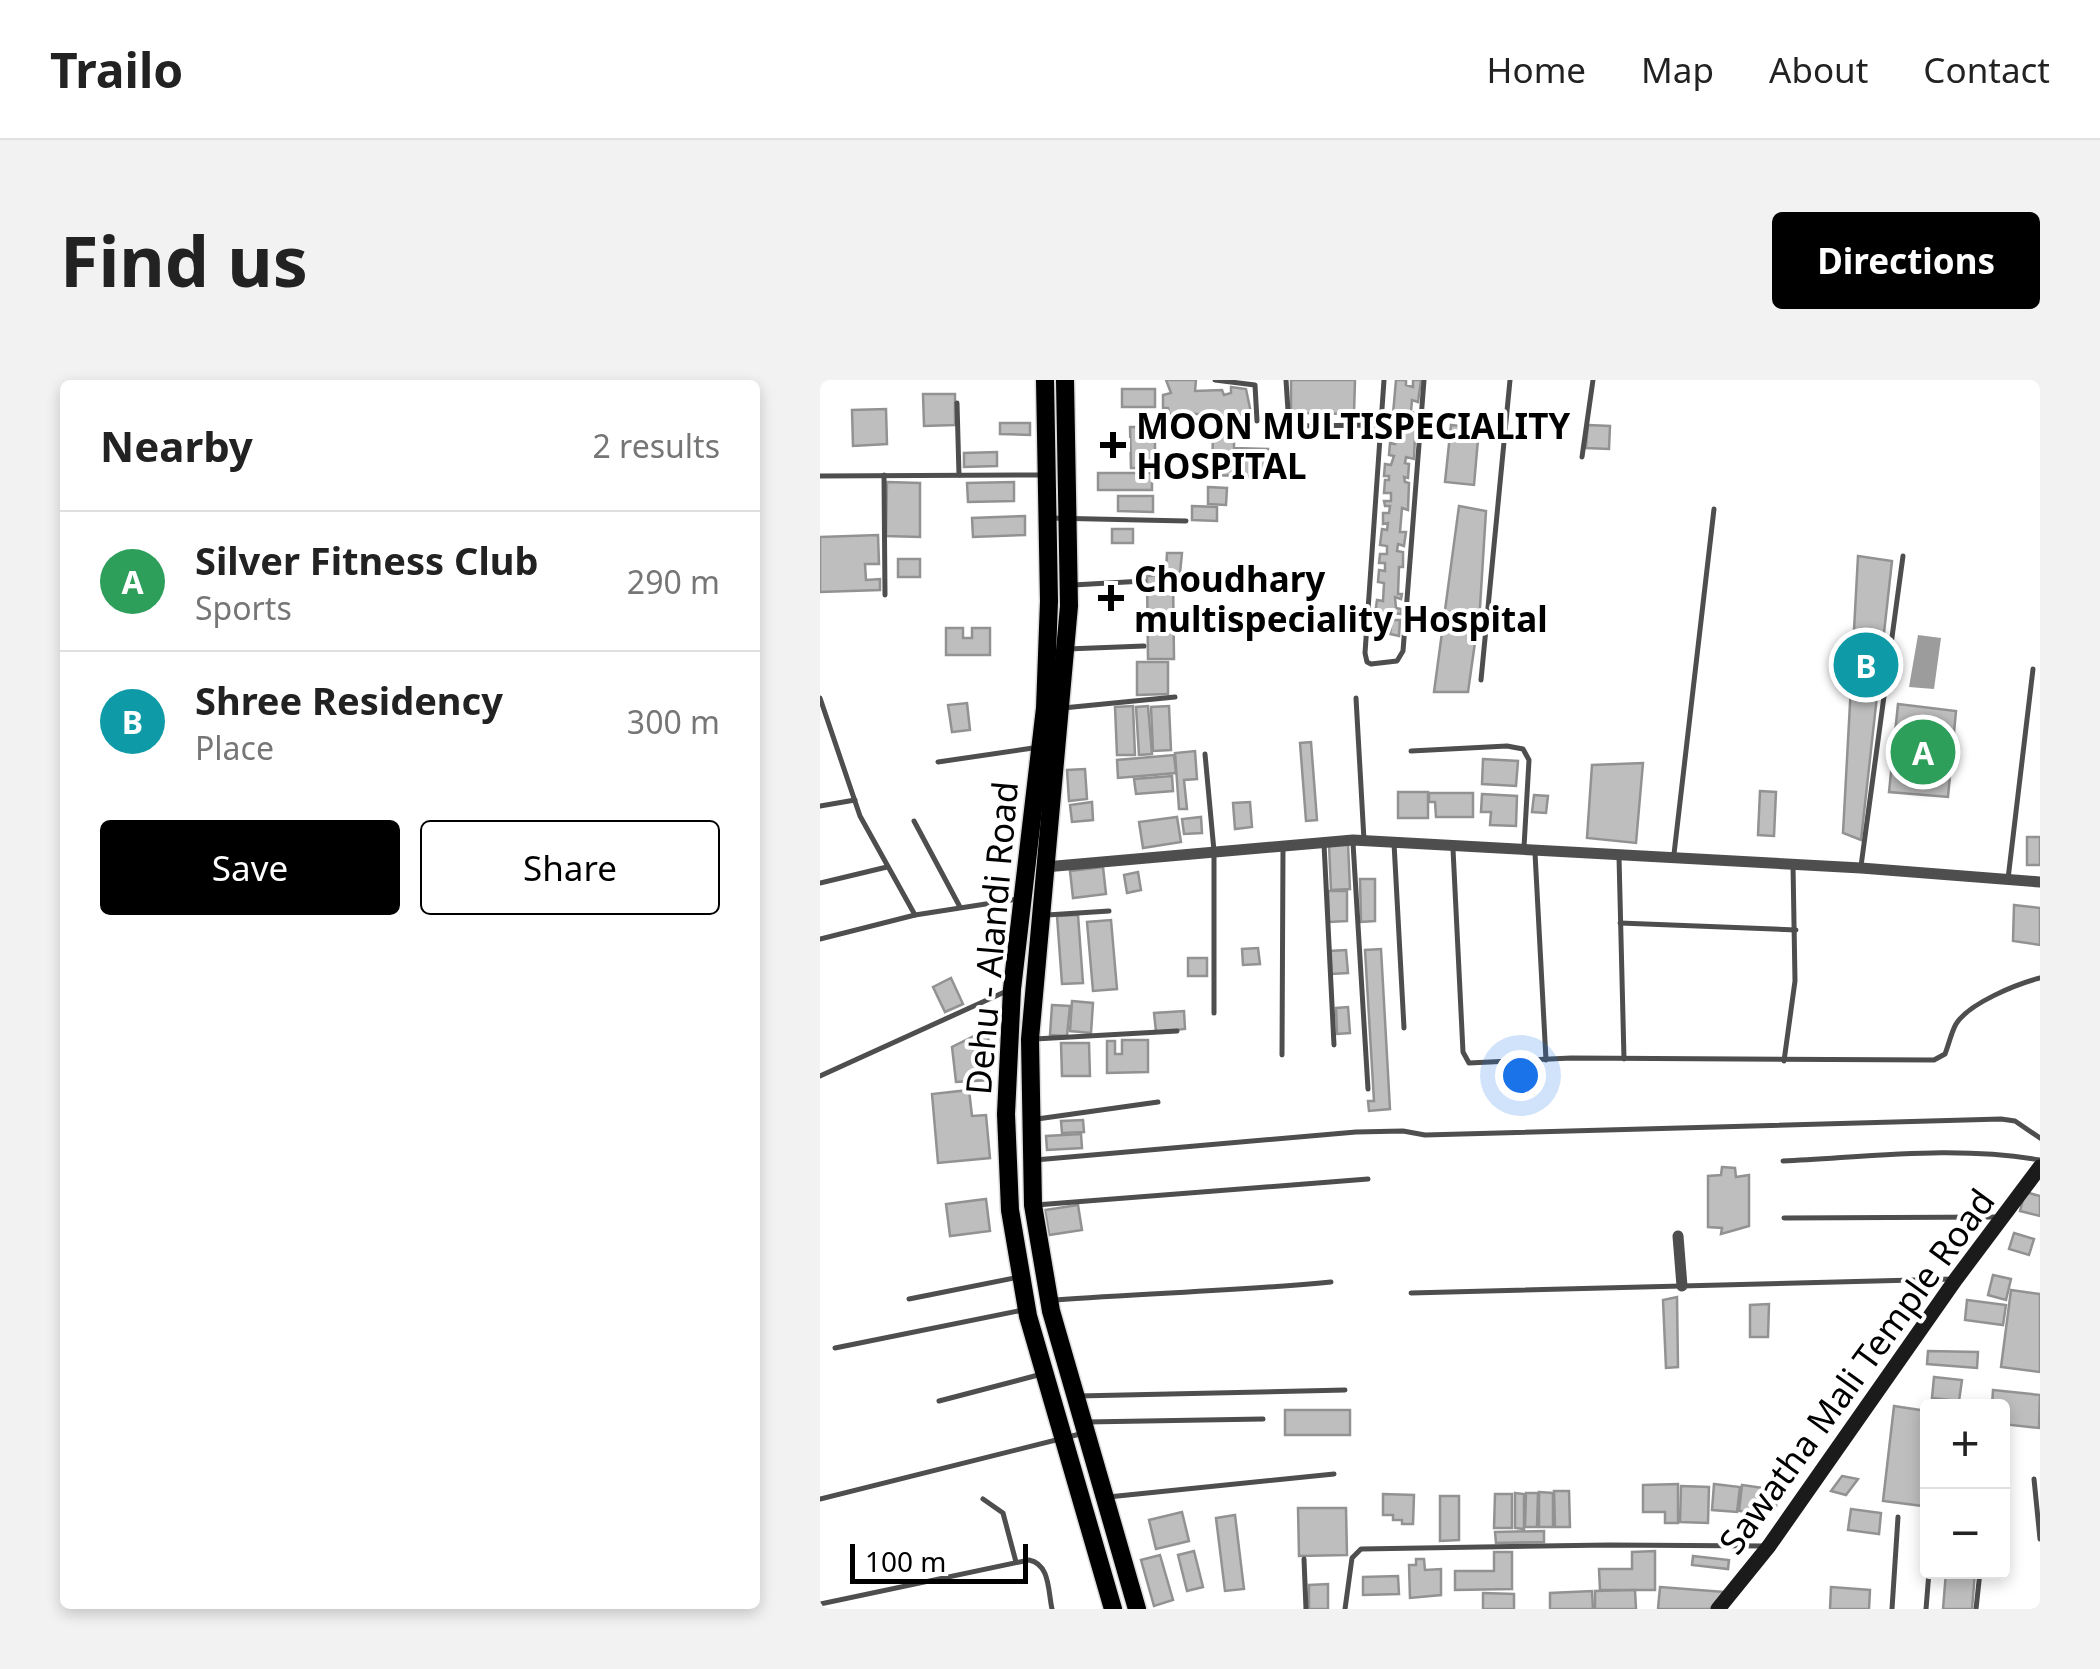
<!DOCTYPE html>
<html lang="en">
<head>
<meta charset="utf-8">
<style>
	body { margin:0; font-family:"Noto Sans",sans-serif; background:#f2f2f2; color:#222 }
	.controls { position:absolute; right:30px; bottom:30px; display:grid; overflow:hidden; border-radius:10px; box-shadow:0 5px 15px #0003 }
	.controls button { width:90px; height:90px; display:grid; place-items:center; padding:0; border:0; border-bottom:2px solid #e0e0e0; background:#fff; color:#222; font:50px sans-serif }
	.scale { position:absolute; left:30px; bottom:25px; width:178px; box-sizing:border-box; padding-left:10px; border:5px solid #000; border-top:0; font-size:28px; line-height:35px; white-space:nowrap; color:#000; -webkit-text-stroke:8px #fff; paint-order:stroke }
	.you { position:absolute; left:700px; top:695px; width:35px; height:35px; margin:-25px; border:8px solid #fff; border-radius:50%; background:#1a73e8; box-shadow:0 0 0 15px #1a73e833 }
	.badge { display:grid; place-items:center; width:65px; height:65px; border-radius:50%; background:#000; color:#fff; font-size:32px; font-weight:700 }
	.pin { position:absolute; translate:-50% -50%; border:5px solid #fff; box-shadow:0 2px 10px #0006 }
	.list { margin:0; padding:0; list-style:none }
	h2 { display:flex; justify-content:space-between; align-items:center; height:130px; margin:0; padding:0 40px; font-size:42px }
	h2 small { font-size:32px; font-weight:400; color:#767676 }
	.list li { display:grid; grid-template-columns:65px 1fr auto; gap:30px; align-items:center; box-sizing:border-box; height:140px; padding:0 40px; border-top:2px solid #e0e0e0 }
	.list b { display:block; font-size:38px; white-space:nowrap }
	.list p { margin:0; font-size:32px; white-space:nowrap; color:#767676 }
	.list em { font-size:32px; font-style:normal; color:#767676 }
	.actions { display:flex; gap:20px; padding:30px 40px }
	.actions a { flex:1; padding:22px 0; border:2px solid #000; border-radius:10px; text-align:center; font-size:35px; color:#000 }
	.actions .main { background:#000; color:#fff }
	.map { position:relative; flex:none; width:1220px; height:1229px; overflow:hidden; border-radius:10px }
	header { display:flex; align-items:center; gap:60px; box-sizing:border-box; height:140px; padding:0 50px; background:#fff; border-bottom:2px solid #e0e0e0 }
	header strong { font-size:48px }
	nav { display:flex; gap:55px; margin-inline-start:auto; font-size:35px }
	.intro { display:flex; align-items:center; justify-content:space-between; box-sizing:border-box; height:240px; padding:0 60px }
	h1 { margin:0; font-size:70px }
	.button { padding:25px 45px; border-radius:10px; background:#000; color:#fff; font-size:35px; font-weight:700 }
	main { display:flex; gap:60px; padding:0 60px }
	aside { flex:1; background:#fff; border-radius:10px; box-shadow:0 5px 15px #0003 }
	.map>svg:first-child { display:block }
</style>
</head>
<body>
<header>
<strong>Trailo</strong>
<nav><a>Home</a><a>Map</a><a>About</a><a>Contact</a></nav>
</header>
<div class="intro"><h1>Find us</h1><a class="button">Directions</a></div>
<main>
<aside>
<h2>Nearby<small>2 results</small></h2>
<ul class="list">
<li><span class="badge" style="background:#2e9e5b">A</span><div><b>Silver Fitness Club</b><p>Sports</p></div><em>290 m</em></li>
<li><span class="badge" style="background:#0f9aa8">B</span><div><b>Shree Residency</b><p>Place</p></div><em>300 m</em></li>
</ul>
<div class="actions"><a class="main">Save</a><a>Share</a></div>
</aside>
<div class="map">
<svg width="1220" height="1229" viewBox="0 0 1220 1229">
	<rect width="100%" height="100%" fill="#fff"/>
	<polygon fill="#9c9c9c" points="1098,255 1121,258 1114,309 1089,307"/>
	<g fill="#bebebe" stroke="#929292" stroke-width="2.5">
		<polygon points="346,0 376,0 375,11 402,10 404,15 411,13 411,7 426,9 431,33 426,32 426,38 364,33 363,36 358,35 359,39 351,39 348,28 343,28 343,15 351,13"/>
		<polygon points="471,0 535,0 534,34 471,33"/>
		<polygon points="576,0 586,0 586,5 593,7 593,0 601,0 598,22 592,20 591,32 596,33 594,79 586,77 585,83 589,84 588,98 584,97 585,102 589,103 588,130 582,128 580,152 586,152 584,166 578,164 577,171 583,172 583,187 579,187 578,214 582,214 581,219 575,217 576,228 581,229 581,234 573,233 573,240 580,240 579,256 570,254 571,246 566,245 565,255 554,255 555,239 562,240 563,235 555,234 557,220 563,221 564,203 558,202 559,190 565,191 565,183 559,183 560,174 567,174 567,166 560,165 562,149 567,150 568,143 563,144 563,133 569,133 570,126 565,126 564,121 571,121 571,113 564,113 565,100 569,100 569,96 564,96 565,84 571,85 574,76 569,75 570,63 575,64 575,57 571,58 572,49 577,49 579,36 573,34"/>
		<rect x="302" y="9" width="33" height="18"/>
		<polygon points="103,14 135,14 135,45 104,46"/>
		<polygon points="66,29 67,64 33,66 32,30"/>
		<polygon points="180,43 210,43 210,55 180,54"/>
		<polygon points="631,45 659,48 654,105 625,102"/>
		<polygon points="768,45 790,46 789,69 766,68"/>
		<polygon points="310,47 335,47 335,88 311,88"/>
		<polygon points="393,52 414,53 414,68 448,69 447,97 392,95"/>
		<polygon points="177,72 177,86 144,87 144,73"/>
		<rect x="278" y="93" width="54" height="17"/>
		<polygon points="67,102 100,103 100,157 66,156"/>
		<polygon points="194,102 194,121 148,122 147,103"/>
		<polygon points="388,107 407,108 406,125 388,124"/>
		<polygon points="298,116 333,116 333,132 298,131"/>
		<polygon points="372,126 397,127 397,141 372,140"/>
		<polygon points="639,126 666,131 660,227 648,312 614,312"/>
		<polygon points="205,136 205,155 153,157 152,138"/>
		<rect x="292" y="149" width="21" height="14"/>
		<polygon points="58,155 59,184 45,184 46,200 60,199 60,210 0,212 0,157"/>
		<polygon points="347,173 362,173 360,193 346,192"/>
		<polygon points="1038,176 1072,181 1041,460 1023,453"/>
		<rect x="78" y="179" width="22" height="18"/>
		<polygon points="353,195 354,279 328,279 327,196"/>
		<polygon points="126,248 143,248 143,258 152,258 152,248 170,248 170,275 126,275"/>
		<polygon points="317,282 348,282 348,314 317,315"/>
		<polygon points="147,323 150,350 132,352 128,325"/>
		<polygon points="1078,324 1136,331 1128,417 1069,412"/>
		<polygon points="313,326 315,375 297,375 295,327"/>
		<polygon points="328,326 332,374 319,375 316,327"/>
		<polygon points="349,326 351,370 333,371 331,327"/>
		<polygon points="491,362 497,440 486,441 480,363"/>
		<polygon points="375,371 377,399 364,400 367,429 359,429 355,373"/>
		<polygon points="354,375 356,393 298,398 297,380"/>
		<polygon points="663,379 698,381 696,406 662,404"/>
		<polygon points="823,383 816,463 767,458 772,385"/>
		<polygon points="265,389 267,419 249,421 247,390"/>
		<polygon points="352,396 353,411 316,414 314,399"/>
		<polygon points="940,411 956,412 954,456 938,455"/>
		<rect x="578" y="412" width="30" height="26"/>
		<polygon points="609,413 653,413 653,437 616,437 615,422 609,422"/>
		<polygon points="662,414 697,416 696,446 670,445 671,432 661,432"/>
		<polygon points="714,415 728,416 726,433 712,432"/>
		<polygon points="272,422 273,440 252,442 250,425"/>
		<polygon points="430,422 432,447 415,449 413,423"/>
		<polygon points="357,437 361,462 323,468 319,442"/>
		<polygon points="381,437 382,453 364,454 362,439"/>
		<rect x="1207" y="457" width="13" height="28"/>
		<polygon points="528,464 530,509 511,510 509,465"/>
		<polygon points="283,487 286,514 253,518 250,491"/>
		<polygon points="318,492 321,510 307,513 304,495"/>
		<polygon points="540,499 555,499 555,541 541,542"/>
		<polygon points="508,511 527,511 527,541 509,542"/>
		<polygon points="1194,525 1220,528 1220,565 1193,561"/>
		<polygon points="258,535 263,603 242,604 237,536"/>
		<polygon points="291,540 297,609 273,611 267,542"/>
		<polygon points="438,568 440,584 423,585 422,569"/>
		<polygon points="561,569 570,729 549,731 548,721 554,721 545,570"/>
		<polygon points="526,570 528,593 511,594 509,571"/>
		<rect x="368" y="578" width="19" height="18"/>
		<polygon points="131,598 143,624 125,632 113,607"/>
		<polygon points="252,621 273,623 271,653 250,651"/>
		<polygon points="232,625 250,626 247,656 230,655"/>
		<polygon points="528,627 530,653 517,654 516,628"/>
		<polygon points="364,631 365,649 336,652 334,633"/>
		<polygon points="168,649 170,700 136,702 132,667"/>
		<polygon points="302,660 328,660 328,692 287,693 287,661 295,661 295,674 302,674"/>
		<polygon points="241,663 269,663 270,696 242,696"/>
		<polygon points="149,710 152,736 166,735 170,778 118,783 112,714"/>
		<polygon points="263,740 264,752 242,753 241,741"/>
		<polygon points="261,754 262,768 227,770 226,756"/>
		<polygon points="902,787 915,788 916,797 929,795 929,846 901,854 902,848 888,847 888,796 901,795"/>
		<polygon points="1205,812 1220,816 1220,836 1200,831"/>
		<polygon points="166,819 170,851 130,856 126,824"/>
		<polygon points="258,825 262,850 229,855 225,830"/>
		<polygon points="1194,853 1214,859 1209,875 1189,869"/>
		<polygon points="1173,895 1191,899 1186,920 1168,915"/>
		<polygon points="1191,910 1220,914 1220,992 1181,987"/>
		<polygon points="857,917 858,987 846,988 843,920"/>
		<polygon points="1147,920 1186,925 1183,945 1145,940"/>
		<polygon points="949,924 948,957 930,957 930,925"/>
		<polygon points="1108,971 1158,972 1157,988 1107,984"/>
		<polygon points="1114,997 1142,1000 1139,1021 1112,1018"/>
		<polygon points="1173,1010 1220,1015 1219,1048 1182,1044 1182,1026 1172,1026"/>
		<polygon points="1074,1026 1107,1031 1108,1028 1103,1126 1063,1121"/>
		<rect x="465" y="1030" width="65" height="25"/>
		<polygon points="1022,1096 1038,1099 1026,1115 1011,1111"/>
		<polygon points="858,1104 858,1143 845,1143 845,1132 823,1132 823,1105"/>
		<polygon points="894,1104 920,1107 917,1132 892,1130"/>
		<polygon points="922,1105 958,1110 956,1127 943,1125 942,1134 919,1131"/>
		<polygon points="861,1106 889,1107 888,1143 860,1142"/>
		<polygon points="734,1111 749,1111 750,1147 735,1147"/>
		<polygon points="719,1112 733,1113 733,1147 719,1147"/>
		<polygon points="695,1113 704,1114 704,1149 695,1148"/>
		<polygon points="706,1113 718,1113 717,1147 705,1147"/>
		<polygon points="563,1114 594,1115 593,1144 582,1144 582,1140 573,1140 573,1135 563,1135"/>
		<polygon points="675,1114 692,1114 692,1148 674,1148"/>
		<polygon points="620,1116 639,1116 639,1160 620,1161"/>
		<polygon points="478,1128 526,1128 527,1175 479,1176"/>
		<polygon points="1031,1129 1061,1133 1059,1154 1028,1150"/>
		<polygon points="362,1132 369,1161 336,1169 329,1140"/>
		<polygon points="415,1135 424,1209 405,1211 396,1138"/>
		<polygon points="724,1151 724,1162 676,1163 675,1152"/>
		<polygon points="374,1171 383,1207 367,1211 358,1175"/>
		<polygon points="835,1171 835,1210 780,1210 779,1189 812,1189 812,1172"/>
		<polygon points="674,1172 692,1172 692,1209 635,1210 635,1191 674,1191"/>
		<polygon points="340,1175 353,1220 334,1226 321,1180"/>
		<polygon points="873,1176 909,1180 908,1189 872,1185"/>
		<polygon points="596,1179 604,1179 605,1190 621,1189 621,1215 590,1218 589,1185 596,1185"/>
		<polygon points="1126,1192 1155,1192 1152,1229 1123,1229"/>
		<polygon points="578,1196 579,1214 543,1215 543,1197"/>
		<polygon points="508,1204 508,1229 489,1229 489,1205"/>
		<polygon points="840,1207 905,1212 890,1229 838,1229"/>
		<polygon points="1011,1207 1050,1210 1049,1229 1010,1229"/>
		<polygon points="815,1210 816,1229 775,1229 775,1211"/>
		<polygon points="772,1211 773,1229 730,1229 730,1213"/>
		<polygon points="663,1213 694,1214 694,1229 663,1229"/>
	</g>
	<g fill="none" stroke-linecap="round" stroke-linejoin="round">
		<defs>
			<g id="primary">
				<polyline points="225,0 229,221 225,328 192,609 186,734 190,830 208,936 293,1229"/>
				<polyline points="245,0 249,226 210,659 213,825 231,931 317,1229"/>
			</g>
		</defs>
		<use href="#primary" stroke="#dbdbdb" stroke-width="21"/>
		<g stroke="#4e4e4e" stroke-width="5">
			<polyline points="395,0 435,5 437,41"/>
			<polyline points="466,0 469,46 561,45"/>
			<polyline points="564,0 545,273 547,282 551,284 577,281 583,271 604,0"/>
			<polyline points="137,23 139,95"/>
			<polyline points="762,77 773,0"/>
			<polyline points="64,95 65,215"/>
			<polyline points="0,96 222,95"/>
			<polyline points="229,138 366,141"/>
			<polyline points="253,205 324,201"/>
			<polyline points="247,269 324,266"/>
			<polyline points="661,300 690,0"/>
			<polyline points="0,318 40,436 95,535"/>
			<polyline points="536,318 544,460"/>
			<polyline points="243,328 355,317"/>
			<polyline points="591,371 687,366 703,369 709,380 704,467"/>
			<polyline points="385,374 394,471 394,633"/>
			<polyline points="118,382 213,368"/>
			<polyline points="0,426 35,420"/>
			<polyline points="94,441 140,527"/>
			<polyline points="533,463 548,709"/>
			<polyline points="574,463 584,648"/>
			<polyline points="504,464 514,665"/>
			<path d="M633,469L643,672L649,683L751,678L1114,680L1125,674C1129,664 1131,653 1136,644C1149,623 1197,604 1220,598"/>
			<polyline points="715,473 726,680"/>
			<polyline points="854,474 894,129"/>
			<polyline points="799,477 804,679"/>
			<polyline points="1041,486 1083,176"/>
			<polyline points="1188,499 1213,289"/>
			<polyline points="0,503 67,487"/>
			<polyline points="227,535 289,531"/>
			<polyline points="800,543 976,550"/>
			<polyline points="0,559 95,535 198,519"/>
			<polyline points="215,659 357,651"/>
			<polyline points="462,675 463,468"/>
			<polyline points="964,681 975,601 973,485"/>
			<polyline points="0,696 189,610"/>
			<polyline points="217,739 338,722"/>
			<polyline points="215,780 536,752 583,751 605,755 1181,739 1195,741 1220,758"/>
			<path d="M963,781C1048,777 1136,765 1220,780"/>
			<polyline points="216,825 548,799"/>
			<polyline points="964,838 1176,837"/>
			<polyline points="591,913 1133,899"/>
			<polyline points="89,919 199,897"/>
			<path d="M235,920C327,913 419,911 511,902"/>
			<polyline points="15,968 203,930"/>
			<polyline points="258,1016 525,1010"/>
			<polyline points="119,1021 222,994"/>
			<polyline points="266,1042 443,1039"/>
			<polyline points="1214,1099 1220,1159"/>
			<polyline points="288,1117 514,1094"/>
			<polyline points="0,1119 264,1053"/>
			<polyline points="163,1119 183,1133 196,1182"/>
			<polyline points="484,1179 486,1229"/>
			<path d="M0,1224L209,1180C230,1184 228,1211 232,1229"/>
			<polyline points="525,1229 532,1178 541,1169 789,1165 946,1166"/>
			<polyline points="1072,1229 1078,1137"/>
			<polyline points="1106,1229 1109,1192"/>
			<polyline points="1156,1229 1160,1192"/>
		</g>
		<g stroke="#4e4e4e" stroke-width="11">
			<polyline points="225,487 533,460 1041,488 1220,502"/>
			<polyline points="858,856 862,906"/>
		</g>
		<polyline stroke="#1b1b1b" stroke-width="15" points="898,1229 949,1166 1136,899 1220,787"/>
		<use href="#primary" stroke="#000" stroke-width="18"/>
	</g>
	<g fill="#000" stroke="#fff" stroke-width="4">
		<path d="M288 50h10v10h10v10h-10v10h-10v-10h-10v-10h10z"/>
		<path d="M286 203h10v10h10v10h-10v10h-10v-10h-10v-10h10z"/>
	</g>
	<g text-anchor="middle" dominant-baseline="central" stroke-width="8" stroke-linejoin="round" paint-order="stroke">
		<g font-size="35" font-weight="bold" fill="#000" stroke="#fff" text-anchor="start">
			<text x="316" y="45">MOON MULTISPECIALITY<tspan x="316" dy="40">HOSPITAL</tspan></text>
			<text x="314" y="198">Choudhary<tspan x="314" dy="40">multispeciality Hospital</tspan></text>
		</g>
		<g font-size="35" fill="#000" stroke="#fff">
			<text transform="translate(171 558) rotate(-85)">Dehu - Alandi Road</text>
			<text transform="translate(1036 991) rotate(-54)">Sawatha Mali Temple Road</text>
		</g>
	</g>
</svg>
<div class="controls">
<button>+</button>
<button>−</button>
</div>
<div class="scale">100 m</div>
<div class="you"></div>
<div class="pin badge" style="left:1103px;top:372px;background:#2e9e5b">A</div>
<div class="pin badge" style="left:1046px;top:285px;background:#0f9aa8">B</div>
</div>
</main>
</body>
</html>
